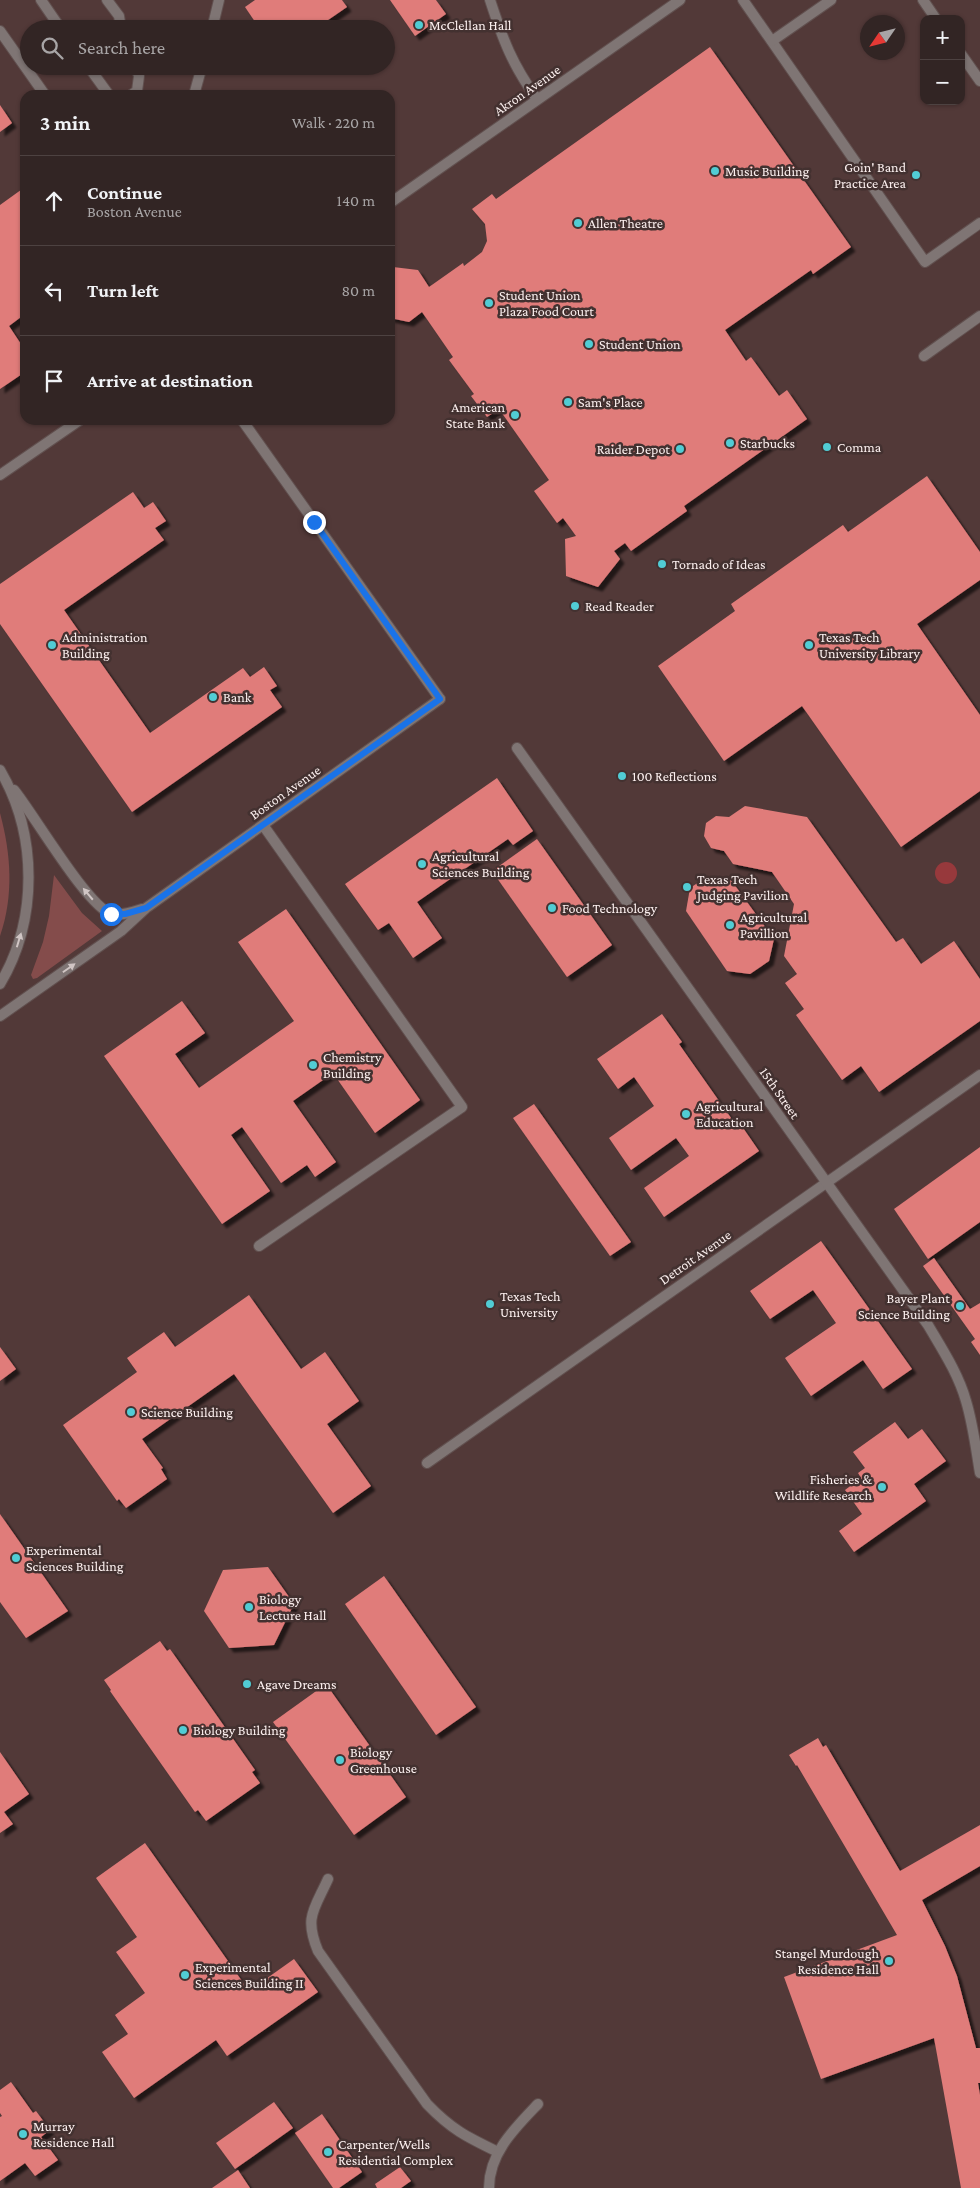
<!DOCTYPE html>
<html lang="en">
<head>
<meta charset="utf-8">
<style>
	body { margin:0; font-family:"Crimson Pro",serif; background:#3a2d2c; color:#f1f3f6 }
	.controls { position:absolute; right:15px; top:15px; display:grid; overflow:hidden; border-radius:10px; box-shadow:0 1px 4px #0004 }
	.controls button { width:45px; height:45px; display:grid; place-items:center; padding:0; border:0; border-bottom:1px solid #4d4241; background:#322524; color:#f1f3f6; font:25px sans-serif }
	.compass { position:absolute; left:860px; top:15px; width:45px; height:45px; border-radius:50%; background:#322524; box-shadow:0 1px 4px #0004; rotate:235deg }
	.stop { position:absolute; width:15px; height:15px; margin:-11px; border:4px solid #1a73e8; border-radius:50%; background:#fff }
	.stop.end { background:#1a73e8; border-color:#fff; box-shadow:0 1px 5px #0008 }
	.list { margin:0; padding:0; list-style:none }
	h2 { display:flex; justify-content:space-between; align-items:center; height:65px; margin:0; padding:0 20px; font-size:21px }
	h2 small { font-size:16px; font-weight:400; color:#a8a5a6 }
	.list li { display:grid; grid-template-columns:32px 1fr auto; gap:15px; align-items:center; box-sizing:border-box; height:90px; padding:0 20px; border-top:1px solid #4d4241 }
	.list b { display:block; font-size:19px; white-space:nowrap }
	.list p { margin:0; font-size:16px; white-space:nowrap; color:#a8a5a6 }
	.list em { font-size:16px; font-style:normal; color:#a8a5a6 }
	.icon { flex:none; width:28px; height:28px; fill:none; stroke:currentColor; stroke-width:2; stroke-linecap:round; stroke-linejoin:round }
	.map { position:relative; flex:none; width:980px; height:2188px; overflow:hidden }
	.search { position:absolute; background:#322524; box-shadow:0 1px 4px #0004; left:20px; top:20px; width:375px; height:55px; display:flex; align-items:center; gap:12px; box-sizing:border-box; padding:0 18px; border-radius:28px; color:#a8a5a6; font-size:19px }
	.panel { position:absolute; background:#322524; box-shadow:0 1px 4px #0004; left:20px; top:90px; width:375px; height:335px; border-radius:15px }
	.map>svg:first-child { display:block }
</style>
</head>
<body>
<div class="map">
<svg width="980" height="2188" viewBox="0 0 980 2188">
	<defs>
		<filter id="shadow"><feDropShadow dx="4.5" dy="4.5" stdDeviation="1" flood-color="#0009"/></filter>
	</defs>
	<rect width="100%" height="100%" fill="#433130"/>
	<path fill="#523938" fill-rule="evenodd" d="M0,0H980V2188H0ZM924,19H961V101H924ZM868,22H898V52H868ZM29,29H386V66H29ZM25,95H390V420H25Z"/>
	<g fill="#844c4b">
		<path d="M0,813C11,854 14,895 0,936Z"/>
		<polygon points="54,875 82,913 102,931 37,978 33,979 31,975 43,942 49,916"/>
	</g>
	<circle fill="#97393c" cx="946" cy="873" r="11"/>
	<g fill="#e07b7a" filter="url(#shadow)">
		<polygon points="255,0 342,0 347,7 315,29 260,29 245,7"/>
		<polygon points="390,0 436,0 446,14 415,36"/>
		<polygon points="710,47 851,247 813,274 811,270 725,330 746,361 751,357 779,396 787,390 807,419 684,506 687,511 631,551 625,543 614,551 620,559 598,587 566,576 565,539 576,536 563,518 557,523 534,491 549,480 499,409 487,417 471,396 474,394 449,360 453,357 422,312 409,322 390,318 390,269 393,267 418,270 429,287 463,263 464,266 482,252 487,241 485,224 472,209 492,194 496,199"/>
		<polygon points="0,105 12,123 0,132"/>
		<polygon points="25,187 25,314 9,326 25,350 25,372 0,389 0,205"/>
		<polygon points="927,476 980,552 980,580 917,624 980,715 980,791 901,847 802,706 724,761 658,666 735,611 731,604 843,525 848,532"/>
		<polygon points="133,492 144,508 153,502 166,521 155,528 164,540 64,610 150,733 243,668 250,677 264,667 277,686 270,690 282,707 132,812 0,624 0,584"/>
		<polygon points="497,778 533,831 513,845 508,839 417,902 442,938 413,958 389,923 378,930 345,884"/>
		<polygon points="745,806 807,817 896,942 903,938 921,964 954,941 980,979 980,1021 879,1092 861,1066 842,1080 796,1015 804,1009 785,983 797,974 784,956 794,904 772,872 733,864 724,851 711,848 704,836 706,823 716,816 729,817"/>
		<polygon points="537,839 612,945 567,977 492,871"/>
		<polygon points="708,876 731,880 774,939 769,961 750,974 727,971 686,911 690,888"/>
		<polygon points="286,909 420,1100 375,1133 333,1073 293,1101 336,1162 315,1177 307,1165 281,1183 242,1127 231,1135 270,1191 222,1224 104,1056 182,1001 205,1033 175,1054 199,1088 294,1021 238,942"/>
		<polygon points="662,1014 682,1042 679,1044 736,1125 739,1122 759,1151 664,1217 644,1188 689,1156 676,1138 631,1170 609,1138 654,1106 634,1077 618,1089 597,1059"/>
		<polygon points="534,1104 631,1242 610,1256 513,1118"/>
		<polygon points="980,1147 980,1222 928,1259 894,1209"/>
		<polygon points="821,1241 912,1369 883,1389 863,1360 811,1396 785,1358 836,1323 813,1290 770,1319 750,1291"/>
		<polygon points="934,1258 970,1309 980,1303 980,1355 971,1342 975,1339 923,1266"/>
		<polygon points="249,1295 301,1369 325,1352 359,1401 327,1424 371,1486 333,1513 234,1374 142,1439 163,1468 161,1469 167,1479 126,1508 119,1499 117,1501 63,1425 137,1372 127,1358 164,1332 175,1347"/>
		<polygon points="0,1347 16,1369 0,1381"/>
		<polygon points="895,1422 908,1439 922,1429 946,1461 914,1484 926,1501 854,1552 839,1531 862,1514 845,1490 861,1478 858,1473 865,1468 853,1452"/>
		<polygon points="0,1514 68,1611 26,1638 0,1602"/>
		<polygon points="268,1567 294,1604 274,1645 229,1648 204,1611 223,1570"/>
		<polygon points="384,1576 476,1707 436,1735 345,1604"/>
		<polygon points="160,1641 167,1651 170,1649 255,1770 252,1772 260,1783 206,1821 198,1810 195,1812 110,1691 111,1690 104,1680"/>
		<polygon points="326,1684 406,1797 354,1835 273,1722"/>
		<polygon points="818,1738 823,1747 826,1745 900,1871 980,1825 980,1866 922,1900 945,1946 957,1976 976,2048 980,2048 980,2083 978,2083 980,2095 980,2188 961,2188 934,2038 821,2079 784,1977 897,1935 797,1765 796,1766 789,1755"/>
		<polygon points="0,1752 29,1794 4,1812 13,1824 0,1833"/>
		<polygon points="145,1843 249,1991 294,1959 318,1992 227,2056 216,2040 134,2098 102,2052 128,2034 115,2015 145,1993 116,1952 137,1937 96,1878"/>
		<polygon points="11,2082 33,2113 36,2111 50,2130 41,2137 58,2160 35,2176 25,2163 0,2181 0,2117 2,2116 0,2113 0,2090"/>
		<polygon points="274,2102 293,2128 235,2169 216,2143"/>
		<polygon points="322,2114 362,2172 339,2188 333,2188 295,2133"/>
		<polygon points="400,2167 411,2181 401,2188 377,2188 375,2184"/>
		<polygon points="238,2170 250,2188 212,2188"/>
	</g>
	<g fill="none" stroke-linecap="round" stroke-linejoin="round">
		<defs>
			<g id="service">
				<polyline points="41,0 61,29"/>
				<polyline points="107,0 119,16 121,29"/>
				<path d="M490,0C503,40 512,64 537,99"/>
				<polyline points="743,0 925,262 980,223"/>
				<polyline points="923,0 936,19"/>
				<polyline points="212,29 219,0"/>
				<polyline points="0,31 45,95"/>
				<polyline points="772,41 831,0"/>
				<polyline points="961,54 980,81"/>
				<polyline points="88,66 109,95"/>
				<polyline points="131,95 137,91 139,76 135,66"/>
				<polyline points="194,95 202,66"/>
				<polyline points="924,356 980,316"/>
				<polyline points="242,420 440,699"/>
				<polyline points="427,1463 980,1075"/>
				<path d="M328,1879C314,1910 304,1917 318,1951L427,2104C452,2130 467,2137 498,2152"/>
			</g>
			<polyline id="pedestrian" points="259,1246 462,1107 263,825"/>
			<g id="minor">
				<polyline points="390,203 680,0"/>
				<polyline points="0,475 80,420"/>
				<path d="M517,748L928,1325C942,1349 958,1373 966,1401C973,1424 976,1449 980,1473"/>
				<path d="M0,770C38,835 38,920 0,984"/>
				<path d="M14,790C33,813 88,908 112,914C122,916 133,912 142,909"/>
				<polyline points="0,1016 121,931 146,908 440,699"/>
				<path d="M489,2188C489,2153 515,2128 538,2104"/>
			</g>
		</defs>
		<use href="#service" stroke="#61504f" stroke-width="12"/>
		<use href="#pedestrian" stroke="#61504f" stroke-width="12"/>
		<use href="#minor" stroke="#61504f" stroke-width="12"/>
		<use href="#service" stroke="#7f7574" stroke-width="10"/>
		<use href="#pedestrian" stroke="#7f7574" stroke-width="10"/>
		<use href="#minor" stroke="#7f7574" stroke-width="10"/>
	</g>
	<defs><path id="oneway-solid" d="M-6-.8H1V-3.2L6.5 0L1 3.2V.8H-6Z" transform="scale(1.25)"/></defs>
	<g fill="#d0c5c4">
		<use href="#oneway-solid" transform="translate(88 894) rotate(-130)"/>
		<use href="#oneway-solid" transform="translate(19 940) rotate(-73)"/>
		<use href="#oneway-solid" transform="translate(69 968) rotate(-35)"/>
	</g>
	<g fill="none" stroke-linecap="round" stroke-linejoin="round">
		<polyline stroke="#1a73e8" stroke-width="6" points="111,914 125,914 146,908 440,699 314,522"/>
	</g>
	<g fill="#51ccd4" stroke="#433130" stroke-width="2">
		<circle cx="419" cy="25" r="5"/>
		<circle cx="715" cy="171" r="5"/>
		<circle cx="916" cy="175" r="5"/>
		<circle cx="578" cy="223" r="5"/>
		<circle cx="489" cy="303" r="5"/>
		<circle cx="589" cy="344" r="5"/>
		<circle cx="568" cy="402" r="5"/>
		<circle cx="515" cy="415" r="5"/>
		<circle cx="730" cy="443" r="5"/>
		<circle cx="827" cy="447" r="5"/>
		<circle cx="680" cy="449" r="5"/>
		<circle cx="662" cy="564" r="5"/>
		<circle cx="575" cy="606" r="5"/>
		<circle cx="52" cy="645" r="5"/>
		<circle cx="809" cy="645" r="5"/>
		<circle cx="213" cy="697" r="5"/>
		<circle cx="622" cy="776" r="5"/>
		<circle cx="422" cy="864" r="5"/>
		<circle cx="687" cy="887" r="5"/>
		<circle cx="552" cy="908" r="5"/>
		<circle cx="730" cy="925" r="5"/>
		<circle cx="313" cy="1065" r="5"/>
		<circle cx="686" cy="1114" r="5"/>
		<circle cx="490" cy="1304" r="5"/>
		<circle cx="960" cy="1306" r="5"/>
		<circle cx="131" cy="1412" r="5"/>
		<circle cx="882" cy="1487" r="5"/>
		<circle cx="16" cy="1558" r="5"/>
		<circle cx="249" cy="1607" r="5"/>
		<circle cx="247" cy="1684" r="5"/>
		<circle cx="183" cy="1730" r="5"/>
		<circle cx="340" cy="1760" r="5"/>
		<circle cx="889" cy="1961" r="5"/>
		<circle cx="185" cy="1975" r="5"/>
		<circle cx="23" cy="2134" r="5"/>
		<circle cx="328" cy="2152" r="5"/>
	</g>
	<g text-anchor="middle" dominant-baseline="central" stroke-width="5" stroke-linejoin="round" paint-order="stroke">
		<g font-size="14" fill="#fcf0ef" stroke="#433130" text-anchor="start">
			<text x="429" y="25">McClellan Hall</text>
			<text x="906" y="167" text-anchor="end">Goin' Band<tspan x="906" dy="16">Practice Area</tspan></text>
			<text x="725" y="171">Music Building</text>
			<text x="588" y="223">Allen Theatre</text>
			<text x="499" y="295">Student Union<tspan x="499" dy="16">Plaza Food Court</tspan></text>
			<text x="599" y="344">Student Union</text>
			<text x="578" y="402">Sam's Place</text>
			<text x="505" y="407" text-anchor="end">American<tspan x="505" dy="16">State Bank</tspan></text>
			<text x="740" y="443">Starbucks</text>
			<text x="837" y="447">Comma</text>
			<text x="670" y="449" text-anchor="end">Raider Depot</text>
			<text x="672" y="564">Tornado of Ideas</text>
			<text x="585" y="606">Read Reader</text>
			<text x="62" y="637">Administration<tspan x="62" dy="16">Building</tspan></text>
			<text x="819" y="637">Texas Tech<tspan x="819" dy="16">University Library</tspan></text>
			<text x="223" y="697">Bank</text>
			<text x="632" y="776">100 Reflections</text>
			<text x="432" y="856">Agricultural<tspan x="432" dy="16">Sciences Building</tspan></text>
			<text x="697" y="879">Texas Tech<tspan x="697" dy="16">Judging Pavilion</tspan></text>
			<text x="562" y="908">Food Technology</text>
			<text x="740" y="917">Agricultural<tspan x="740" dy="16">Pavillion</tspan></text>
			<text x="323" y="1057">Chemistry<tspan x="323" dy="16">Building</tspan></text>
			<text x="696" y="1106">Agricultural<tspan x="696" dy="16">Education</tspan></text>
			<text x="500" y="1296">Texas Tech<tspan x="500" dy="16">University</tspan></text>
			<text x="950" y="1298" text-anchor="end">Bayer Plant<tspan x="950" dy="16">Science Building</tspan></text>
			<text x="141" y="1412">Science Building</text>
			<text x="872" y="1479" text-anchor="end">Fisheries &amp;<tspan x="872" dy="16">Wildlife Research</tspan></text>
			<text x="26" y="1550">Experimental<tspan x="26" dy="16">Sciences Building</tspan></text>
			<text x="259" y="1599">Biology<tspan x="259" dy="16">Lecture Hall</tspan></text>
			<text x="257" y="1684">Agave Dreams</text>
			<text x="193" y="1730">Biology Building</text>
			<text x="350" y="1752">Biology<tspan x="350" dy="16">Greenhouse</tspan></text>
			<text x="879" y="1953" text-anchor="end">Stangel Murdough<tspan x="879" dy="16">Residence Hall</tspan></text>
			<text x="195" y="1967">Experimental<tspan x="195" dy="16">Sciences Building II</tspan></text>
			<text x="33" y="2126">Murray<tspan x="33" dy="16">Residence Hall</tspan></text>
			<text x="338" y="2144">Carpenter/Wells<tspan x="338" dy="16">Residential Complex</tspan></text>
		</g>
		<g font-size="14" fill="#fcf0ef" stroke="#433130">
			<text transform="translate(527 90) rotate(-35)">Akron Avenue</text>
			<text transform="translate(285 792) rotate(-35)">Boston Avenue</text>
			<text transform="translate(780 1093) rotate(55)">15th Street</text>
			<text transform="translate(695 1257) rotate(-35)">Detroit Avenue</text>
		</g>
	</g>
</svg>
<div class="controls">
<button>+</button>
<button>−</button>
</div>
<svg class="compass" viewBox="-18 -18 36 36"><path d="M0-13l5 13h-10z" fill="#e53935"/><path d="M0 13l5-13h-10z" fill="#a8a5a6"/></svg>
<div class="stop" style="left:111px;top:914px"></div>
<div class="stop end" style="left:314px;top:522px"></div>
<div class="search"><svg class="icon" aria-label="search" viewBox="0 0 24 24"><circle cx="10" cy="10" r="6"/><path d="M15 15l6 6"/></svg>Search here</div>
<section class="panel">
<h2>3 min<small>Walk · 220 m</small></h2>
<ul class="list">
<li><svg class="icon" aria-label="ahead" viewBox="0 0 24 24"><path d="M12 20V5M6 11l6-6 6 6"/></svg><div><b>Continue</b><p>Boston Avenue</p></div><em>140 m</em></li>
<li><svg class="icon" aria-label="left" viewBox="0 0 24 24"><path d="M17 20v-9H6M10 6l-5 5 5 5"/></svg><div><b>Turn left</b></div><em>80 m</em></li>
<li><svg class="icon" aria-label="arrive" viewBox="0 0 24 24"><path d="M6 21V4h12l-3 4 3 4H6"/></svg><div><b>Arrive at destination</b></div></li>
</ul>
</section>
</div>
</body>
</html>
